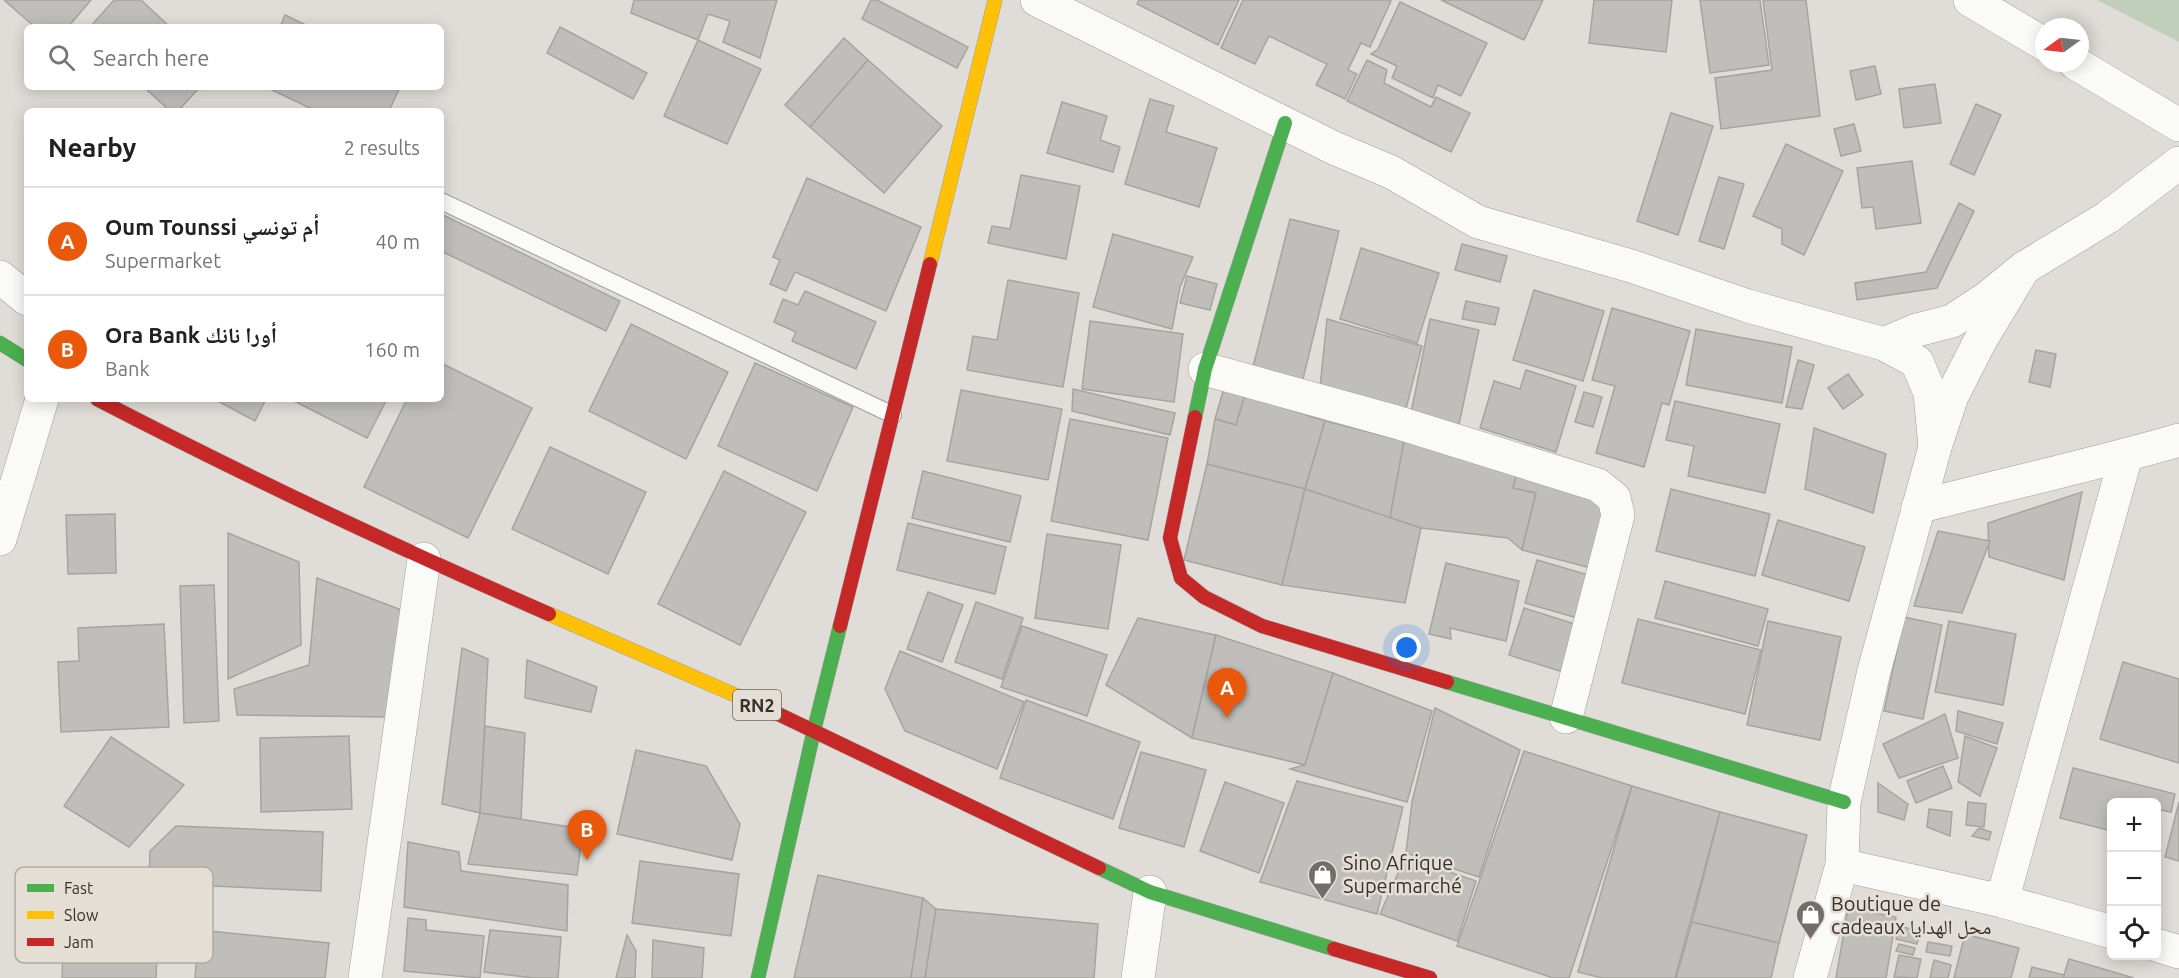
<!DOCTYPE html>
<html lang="en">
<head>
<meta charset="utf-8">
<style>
	body { margin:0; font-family:Ubuntu,"Noto Naskh Arabic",sans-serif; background:#f2f2f2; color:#202124 }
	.controls { position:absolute; right:18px; bottom:18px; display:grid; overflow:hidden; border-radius:9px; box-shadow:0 3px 15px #0003 }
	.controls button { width:54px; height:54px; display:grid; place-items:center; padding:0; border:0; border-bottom:2px solid #e0e0e0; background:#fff; color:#202124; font:30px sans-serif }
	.compass { position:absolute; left:2035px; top:18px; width:54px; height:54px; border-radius:50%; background:#fff; box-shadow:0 3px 15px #0003; rotate:255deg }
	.you { position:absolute; left:1407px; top:648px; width:21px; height:21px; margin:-15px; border:4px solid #fff; border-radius:50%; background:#1a73e8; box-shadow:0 0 0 9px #1a73e833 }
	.badge { display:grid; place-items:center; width:39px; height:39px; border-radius:50%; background:#ea580c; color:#fff; font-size:20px; font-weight:700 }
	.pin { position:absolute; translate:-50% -50px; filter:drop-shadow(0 2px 3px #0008) }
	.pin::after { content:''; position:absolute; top:32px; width:21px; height:18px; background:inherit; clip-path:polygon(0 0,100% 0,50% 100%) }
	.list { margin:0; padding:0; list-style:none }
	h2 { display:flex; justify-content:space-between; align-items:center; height:78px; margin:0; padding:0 24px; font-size:26px }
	h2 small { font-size:20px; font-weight:400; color:#757577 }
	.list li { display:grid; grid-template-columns:39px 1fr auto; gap:18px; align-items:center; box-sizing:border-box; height:108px; padding:0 24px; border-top:2px solid #e0e0e0 }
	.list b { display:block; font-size:22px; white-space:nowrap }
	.list p { margin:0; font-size:20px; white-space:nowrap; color:#757577 }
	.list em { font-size:20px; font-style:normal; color:#757577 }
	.icon { flex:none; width:33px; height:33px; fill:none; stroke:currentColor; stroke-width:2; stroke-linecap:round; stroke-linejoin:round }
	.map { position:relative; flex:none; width:2179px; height:978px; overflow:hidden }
	.search { position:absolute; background:#fff; box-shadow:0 3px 15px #0003; left:24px; top:24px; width:420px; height:66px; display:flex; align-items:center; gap:15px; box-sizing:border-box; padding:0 21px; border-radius:9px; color:#757577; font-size:22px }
	.panel { position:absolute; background:#fff; box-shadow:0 3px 15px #0003; left:24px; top:108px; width:420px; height:294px; border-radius:9px }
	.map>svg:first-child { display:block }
</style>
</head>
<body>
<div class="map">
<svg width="2179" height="978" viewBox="0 0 2179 978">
	<rect width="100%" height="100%" fill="#e0ddd8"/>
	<polygon fill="#c1cfba" points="2097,0 2179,0 2179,42"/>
	<g fill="#c0beba" stroke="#a6a4a0" stroke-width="1.5">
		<polygon points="4,0 91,0 68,27 35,27"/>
		<polygon points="114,0 141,0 170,27 90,27"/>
		<polygon points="634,0 777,0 760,58 723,42 730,21 708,14 698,40 631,13"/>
		<polygon points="871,0 877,0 968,47 957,68 862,19"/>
		<polygon points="1139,0 1239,0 1218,45 1137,4"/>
		<polygon points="1243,0 1388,0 1391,1 1370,47 1361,43 1348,70 1357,74 1345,99 1316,85 1327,64 1269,36 1255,64 1221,48"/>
		<polygon points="1441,0 1543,0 1524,40"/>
		<polygon points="1594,0 1672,0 1666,52 1589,43"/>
		<polygon points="1700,0 1760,0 1769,65 1710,73"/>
		<polygon points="1763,0 1806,0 1820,116 1721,129 1715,78 1772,70"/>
		<polygon points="1400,2 1487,43 1461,96 1438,85 1433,98 1392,78 1397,66 1371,54 1378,49"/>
		<polygon points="285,15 310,27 280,27"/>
		<polygon points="560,27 647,73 633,99 547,53"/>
		<polygon points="844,38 868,60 810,127 785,105"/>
		<polygon points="698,40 761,69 727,144 664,116"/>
		<polygon points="868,60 942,126 884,193 810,127"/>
		<polygon points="1367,60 1387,70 1384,83 1431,107 1436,97 1470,113 1451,152 1347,101"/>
		<polygon points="1875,66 1881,94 1856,100 1850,71"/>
		<polygon points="1935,84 1941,123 1904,128 1899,89"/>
		<polygon points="144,87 200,87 178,111 170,111"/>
		<polygon points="266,87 400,87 389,111 316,111"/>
		<polygon points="1150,99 1174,106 1166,132 1217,148 1199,207 1125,184"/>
		<polygon points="1062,102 1107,116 1100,140 1120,147 1113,172 1047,153"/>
		<polygon points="1976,104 2001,115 1974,175 1950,164"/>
		<polygon points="1671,113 1713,126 1678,235 1637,221"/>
		<polygon points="1854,124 1861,151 1841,156 1834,129"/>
		<polygon points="1786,144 1843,171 1804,255 1782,244 1782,229 1753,216"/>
		<polygon points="1912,161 1921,223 1876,229 1873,207 1862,208 1857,168"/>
		<polygon points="1021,175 1080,186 1066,259 988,243 992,226 1010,229"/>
		<polygon points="1719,177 1744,184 1724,249 1699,241"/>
		<polygon points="807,178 921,227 886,311 795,272 786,291 770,284 780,260 773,257"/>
		<polygon points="1959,203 1974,211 1937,288 1857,300 1855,283 1926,272"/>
		<polygon points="441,214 620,301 606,331 441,251"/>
		<polygon points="1290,219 1339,231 1302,383 1252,371"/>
		<polygon points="1113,234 1193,257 1180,287 1172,329 1093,307"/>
		<polygon points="1462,244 1507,256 1500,282 1455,270"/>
		<polygon points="1361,248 1439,273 1417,343 1340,319"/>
		<polygon points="1187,276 1217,284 1210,310 1180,303"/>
		<polygon points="1008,280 1079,293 1063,387 967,370 973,336 997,340"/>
		<polygon points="1534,290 1604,311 1583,381 1513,360"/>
		<polygon points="805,291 876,322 856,369 792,341 796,332 774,322 783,299 798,305"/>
		<polygon points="1466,301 1499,308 1495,325 1462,319"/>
		<polygon points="1612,308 1690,331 1669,405 1662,403 1644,467 1596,453 1615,386 1592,380"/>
		<polygon points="1327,319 1422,346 1404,416 1319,397"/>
		<polygon points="1430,319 1479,330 1458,429 1410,418"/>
		<polygon points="1090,321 1183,334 1174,402 1082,389"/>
		<polygon points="631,324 728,372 686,459 589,411"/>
		<polygon points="1696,329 1792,347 1782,403 1686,385"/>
		<polygon points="2036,350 2056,354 2050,387 2029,382"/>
		<polygon points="1798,360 1814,365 1802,409 1786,407"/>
		<polygon points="441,363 532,408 468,538 364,487 407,399 441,399"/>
		<polygon points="755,363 853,407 817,491 718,446"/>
		<polygon points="1526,370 1576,386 1556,452 1480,428 1494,381 1520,389"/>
		<polygon points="1848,374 1863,395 1843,409 1828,388"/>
		<polygon points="1224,388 1245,395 1236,425 1215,419"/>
		<polygon points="1073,389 1175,413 1170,435 1072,411"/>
		<polygon points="961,390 1062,409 1048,480 947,461"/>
		<polygon points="1584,392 1602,397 1593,427 1575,422"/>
		<polygon points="1245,395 1325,421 1305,489 1207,464 1215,419 1236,425"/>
		<polygon points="214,399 266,399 255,421"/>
		<polygon points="290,399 387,399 367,438"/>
		<polygon points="1675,401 1780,424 1765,493 1688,476 1694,446 1666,440"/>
		<polygon points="1070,419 1168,438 1148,540 1051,521"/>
		<polygon points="1325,421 1404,441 1390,518 1305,489"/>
		<polygon points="1814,428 1886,454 1873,513 1805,489"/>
		<polygon points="1404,441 1517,472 1513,488 1536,493 1522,550 1508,538 1421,528 1390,518"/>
		<polygon points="550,447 646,492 608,574 512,529"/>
		<polygon points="1207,464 1305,489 1282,585 1184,560"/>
		<polygon points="724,471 806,512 740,645 658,604"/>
		<polygon points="923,471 1021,496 1010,542 912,518"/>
		<polygon points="1517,472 1609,495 1591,568 1522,550 1536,493 1513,488"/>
		<polygon points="1305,489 1421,528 1405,603 1282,585"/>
		<polygon points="1671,489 1770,514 1755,576 1656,551"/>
		<polygon points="2082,492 2064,580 1989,557 1988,523"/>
		<polygon points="115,514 116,573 68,574 66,515"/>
		<polygon points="1778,520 1865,547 1849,601 1762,575"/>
		<polygon points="908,523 1006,547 995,594 897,570"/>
		<polygon points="1938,531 1990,541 1962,613 1914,606"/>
		<polygon points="228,533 299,562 301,645 228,679"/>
		<polygon points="1047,534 1121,545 1108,629 1035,618"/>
		<polygon points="1537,560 1592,576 1581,619 1525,603"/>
		<polygon points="1446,563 1519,581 1506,641 1450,628 1451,639 1429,634"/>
		<polygon points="317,578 407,612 389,717 237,715 234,689 309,665"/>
		<polygon points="1665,581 1768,609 1758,646 1655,618"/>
		<polygon points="214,585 219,721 184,723 180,586"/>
		<polygon points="928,592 963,605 942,662 907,649"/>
		<polygon points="976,602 1023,618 1002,679 955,662"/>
		<polygon points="1524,608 1581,626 1566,673 1509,655"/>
		<polygon points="1904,617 1942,625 1923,719 1884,711"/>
		<polygon points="1138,618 1216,635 1192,738 1106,685"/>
		<polygon points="1638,619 1761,650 1745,714 1622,683"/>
		<polygon points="1768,621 1841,637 1820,740 1747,725"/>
		<polygon points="1949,621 2016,634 2003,705 1935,692"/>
		<polygon points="164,624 169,727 61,732 58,662 79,661 78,628"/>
		<polygon points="1022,626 1107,655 1087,716 1001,687"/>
		<polygon points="1216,635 1333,673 1305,765 1192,738"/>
		<polygon points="462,648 488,659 480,813 442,804"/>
		<polygon points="900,651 1024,702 997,769 905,731 885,689"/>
		<polygon points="527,660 597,687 591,712 525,698"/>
		<polygon points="2123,662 2179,679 2179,763 2100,739"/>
		<polygon points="1333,673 1432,711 1407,802 1290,769 1305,765"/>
		<polygon points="1026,700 1140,742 1113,819 1000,778"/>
		<polygon points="1435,708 1520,750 1479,877 1406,853 1412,802"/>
		<polygon points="1958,711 2003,723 1997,744 1956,731"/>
		<polygon points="1945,714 1958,758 1899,778 1883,744"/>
		<polygon points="485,726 525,733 521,819 480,813"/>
		<polygon points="349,736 352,809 261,812 260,738"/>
		<polygon points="1965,736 1997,748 1980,796 1958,782"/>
		<polygon points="111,737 184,785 129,847 64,806"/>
		<polygon points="636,750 706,766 740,824 732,860 617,834"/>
		<polygon points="1524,751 1632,786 1569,978 1553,978 1457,946"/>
		<polygon points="1141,752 1206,770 1184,847 1119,828"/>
		<polygon points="1943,766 1952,788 1916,803 1907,781"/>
		<polygon points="2073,768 2175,794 2171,812 2156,809 2156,802 2112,802 2112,831 2060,818"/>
		<polygon points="1297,781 1403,807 1377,914 1260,882"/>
		<polygon points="1225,782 1284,803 1259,873 1200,851"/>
		<polygon points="1878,783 1908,804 1904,820 1878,812"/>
		<polygon points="1632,786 1720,812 1675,978 1602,978 1578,972"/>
		<polygon points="1968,802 1986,804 1984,827 1966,825"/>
		<polygon points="2179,802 2179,861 2165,857"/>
		<polygon points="1929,809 1952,812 1950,836 1927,827"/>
		<polygon points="1720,812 1807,835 1779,943 1692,922"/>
		<polygon points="480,813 583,829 577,875 468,864"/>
		<polygon points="176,826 323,832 321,891 149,883 150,851"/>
		<polygon points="1979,828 1991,832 1989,840 1972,836"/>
		<polygon points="408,842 459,852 461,871 568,885 567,931 404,907"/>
		<polygon points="1405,857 1476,881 1457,941 1380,914"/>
		<polygon points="640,861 739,874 731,936 632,923"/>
		<polygon points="818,875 923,898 911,978 794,978"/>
		<polygon points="923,898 936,909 925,978 911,978"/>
		<polygon points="1848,908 1896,917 1886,978 1836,978"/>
		<polygon points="936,909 1098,924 1094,978 925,978"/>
		<polygon points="408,918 426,920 426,930 484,936 480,978 404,971"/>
		<polygon points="1692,922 1779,943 1771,978 1676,978"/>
		<polygon points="1899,926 1920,931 1917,944 1896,939"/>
		<polygon points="199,930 329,943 325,978 195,978"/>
		<polygon points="490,930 561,937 558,978 534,978 484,972"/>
		<polygon points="1965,934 2019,948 2011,978 1954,978"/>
		<polygon points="627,935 636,951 635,978 616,978"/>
		<polygon points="653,940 704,948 702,978 652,978"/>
		<polygon points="1928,942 1952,946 1950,956 1926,952"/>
		<polygon points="1899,944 1915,948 1913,955 1896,951"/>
		<polygon points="63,952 157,956 156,978 62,978"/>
		<polygon points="1899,955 1921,959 1917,978 1894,977"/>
		<polygon points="2069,959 2134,978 2063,978"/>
		<polygon points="1934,960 1951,965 1948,978 1930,978"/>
		<polygon points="2032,967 2064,975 2063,978 2029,978"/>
	</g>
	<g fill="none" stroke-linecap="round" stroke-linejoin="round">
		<defs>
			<polyline id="lane" points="441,201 893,415"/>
			<g id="street">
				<polyline points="1037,0 1334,148 1391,172 1478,222 1631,266 1748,306 1884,344 1917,362 1930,393 1935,447"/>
				<polyline points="1970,0 2044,44"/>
				<polyline points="2075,63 2179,125"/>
				<polyline points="0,277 27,299"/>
				<polyline points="1884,344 1917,330 1952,321 1987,298 2024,268 2108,217 2179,163"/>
				<polyline points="1205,369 1396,422 1598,485 1614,498 1618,515 1566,717"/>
				<path d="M1918,507C2005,484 2093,465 2179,440"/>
				<polyline points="0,539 42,399"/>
				<polyline points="1842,865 2002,901 2112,932"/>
				<polyline points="2002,901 2126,456"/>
				<polyline points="2156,945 2179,952"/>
				<polyline points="365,978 424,559"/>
				<polyline points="1138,978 1150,892"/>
				<polyline points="1810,978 1842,865 1844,802 1874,671 1935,447 1952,396 1980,341 2024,268"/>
			</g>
			<g id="fast">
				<polyline points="0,343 27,360"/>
				<polyline points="1195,417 1205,369 1285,123"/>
				<polyline points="1447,682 1844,802"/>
				<polyline points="1099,868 1150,892 1334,949"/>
				<polyline points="758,978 814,730 840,626"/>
			</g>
			<g id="slow">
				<polyline points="930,264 995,0"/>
				<polyline points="549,614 774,712"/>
			</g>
			<g id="jam">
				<path d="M97,399C245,476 396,547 549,614"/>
				<polyline points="1195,417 1170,538 1181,578 1204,597 1262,626 1447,682"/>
				<polyline points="840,626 930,264"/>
				<polyline points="774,712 1099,868"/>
				<polyline points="1334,949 1430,978"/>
			</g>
		</defs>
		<use href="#lane" stroke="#a19f9c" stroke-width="18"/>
		<use href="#street" stroke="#a19f9c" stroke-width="34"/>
		<use href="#fast" stroke="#a19f9c" stroke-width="15"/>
		<use href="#slow" stroke="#a19f9c" stroke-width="15"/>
		<use href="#jam" stroke="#a19f9c" stroke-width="15"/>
		<use href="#lane" stroke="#fafaf9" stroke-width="16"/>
		<use href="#street" stroke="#fafaf9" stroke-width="33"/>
		<use href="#fast" stroke="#4caf50" stroke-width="14"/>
		<use href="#slow" stroke="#ffc107" stroke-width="14"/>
		<use href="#jam" stroke="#c62828" stroke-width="14"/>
	</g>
	<defs>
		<symbol id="shop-pin" viewBox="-11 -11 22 30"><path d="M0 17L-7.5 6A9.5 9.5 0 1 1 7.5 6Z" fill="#716e6a" stroke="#e4ded5"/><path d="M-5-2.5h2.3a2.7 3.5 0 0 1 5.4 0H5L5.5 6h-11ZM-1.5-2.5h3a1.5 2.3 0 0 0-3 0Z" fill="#fff"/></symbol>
	</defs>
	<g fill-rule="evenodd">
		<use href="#shop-pin" x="1306" y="858" width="33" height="45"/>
		<use href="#shop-pin" x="1794" y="898" width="33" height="45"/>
	</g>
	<g text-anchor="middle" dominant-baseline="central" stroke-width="5" stroke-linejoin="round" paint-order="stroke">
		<rect fill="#e4ded5" stroke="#6a6661" stroke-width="1.5" x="733" y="690" width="48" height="30" rx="4.5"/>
		<g font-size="18" font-weight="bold" fill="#35322f">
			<text x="757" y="705">RN2</text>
		</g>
		<g font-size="20" fill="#35322f" stroke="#e4ded5" text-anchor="start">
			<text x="1343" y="862">Sino Afrique<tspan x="1343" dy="23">Supermarché</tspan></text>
			<text x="1831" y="903">Boutique de<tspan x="1831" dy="23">cadeaux محل الهدايا</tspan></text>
		</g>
	</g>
	<rect x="15" y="867" width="198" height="96" rx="9" fill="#e4ded5" stroke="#b0aaa3" stroke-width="1.5"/>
	<rect x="27" y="884" width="27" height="8" fill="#4caf50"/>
	<rect x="27" y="911" width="27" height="8" fill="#ffc107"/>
	<rect x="27" y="938" width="27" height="8" fill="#c62828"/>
	<g font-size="16" fill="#35322f">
		<text x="64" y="894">Fast</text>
		<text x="64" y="921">Slow</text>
		<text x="64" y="948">Jam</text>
	</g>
</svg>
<div class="controls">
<button>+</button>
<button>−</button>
<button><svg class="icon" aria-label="locate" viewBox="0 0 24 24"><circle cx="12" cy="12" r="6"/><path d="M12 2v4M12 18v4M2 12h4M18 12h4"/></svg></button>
</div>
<svg class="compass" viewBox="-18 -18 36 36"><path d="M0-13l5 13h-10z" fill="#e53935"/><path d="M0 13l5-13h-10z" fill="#757577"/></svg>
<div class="you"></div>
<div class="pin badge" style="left:1227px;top:718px">A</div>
<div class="pin badge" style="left:587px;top:860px">B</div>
<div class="search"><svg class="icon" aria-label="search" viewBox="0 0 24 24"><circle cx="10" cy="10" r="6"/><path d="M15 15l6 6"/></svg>Search here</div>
<section class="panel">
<h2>Nearby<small>2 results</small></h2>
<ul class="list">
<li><span class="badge">A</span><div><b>Oum Tounssi أم تونسي</b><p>Supermarket</p></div><em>40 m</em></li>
<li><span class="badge">B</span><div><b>Ora Bank أورا نانك</b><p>Bank</p></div><em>160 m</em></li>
</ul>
</section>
</div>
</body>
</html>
